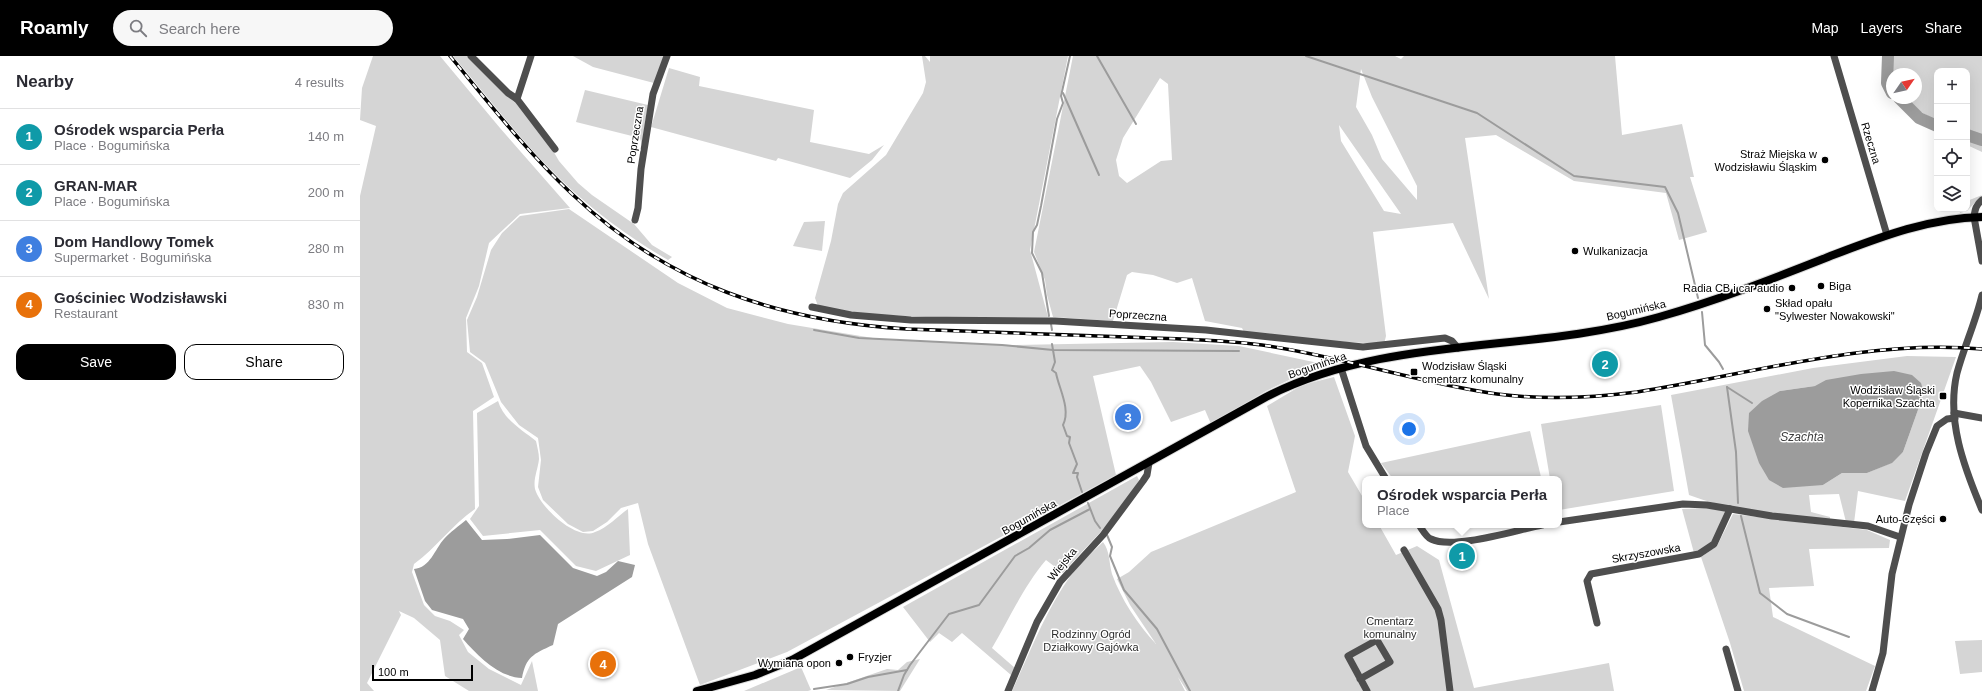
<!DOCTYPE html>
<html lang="en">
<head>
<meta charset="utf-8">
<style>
	body { margin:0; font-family:Helvetica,sans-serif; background:#f7f7f7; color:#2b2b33 }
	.controls { position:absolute; right:12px; top:12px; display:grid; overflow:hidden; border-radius:8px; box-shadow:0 4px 16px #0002 }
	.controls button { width:36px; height:36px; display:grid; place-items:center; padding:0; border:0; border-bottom:1px solid #e1e1e2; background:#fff; color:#2b2b33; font:20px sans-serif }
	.compass { position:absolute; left:1526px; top:12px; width:36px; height:36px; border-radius:50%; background:#fff; box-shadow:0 4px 16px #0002; rotate:56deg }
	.scale { position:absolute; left:12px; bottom:10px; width:101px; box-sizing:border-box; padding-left:4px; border:2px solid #000; border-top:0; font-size:11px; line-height:14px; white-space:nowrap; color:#000; -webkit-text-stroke:3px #fff; paint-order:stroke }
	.you { position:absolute; left:1049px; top:373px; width:14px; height:14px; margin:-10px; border:3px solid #fff; border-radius:50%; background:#1a73e8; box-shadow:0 0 0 6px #1a73e833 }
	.badge { display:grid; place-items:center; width:26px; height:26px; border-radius:50%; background:#000; color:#fff; font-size:13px; font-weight:700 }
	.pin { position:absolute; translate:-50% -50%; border:2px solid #fff; box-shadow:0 1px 4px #0006 }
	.popup { position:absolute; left:1002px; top:420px; width:200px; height:52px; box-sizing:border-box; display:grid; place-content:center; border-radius:8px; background:#fff; filter:drop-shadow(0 1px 3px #0005); font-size:13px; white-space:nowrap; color:#7c7c81 }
	.popup b { font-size:15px; color:#2b2b33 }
	.popup::after { content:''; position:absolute; left:50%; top:100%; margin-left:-8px; border:8px solid transparent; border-top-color:#fff }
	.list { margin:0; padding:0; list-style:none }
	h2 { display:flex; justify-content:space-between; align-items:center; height:52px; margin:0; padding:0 16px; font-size:17px }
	h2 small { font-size:13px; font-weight:400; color:#7c7c81 }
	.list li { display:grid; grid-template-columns:26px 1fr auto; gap:12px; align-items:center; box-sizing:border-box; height:56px; padding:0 16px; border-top:1px solid #e1e1e2 }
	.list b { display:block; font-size:15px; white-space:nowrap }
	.list p { margin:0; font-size:13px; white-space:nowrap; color:#7c7c81 }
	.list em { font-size:13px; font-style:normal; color:#7c7c81 }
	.actions { display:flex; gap:8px; padding:12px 16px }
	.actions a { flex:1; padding:9px 0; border:1px solid #000; border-radius:12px; text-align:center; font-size:14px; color:#000 }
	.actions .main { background:#000; color:#fff }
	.icon { flex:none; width:22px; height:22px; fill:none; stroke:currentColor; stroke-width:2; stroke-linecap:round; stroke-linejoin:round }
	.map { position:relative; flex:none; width:1622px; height:635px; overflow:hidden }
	header { display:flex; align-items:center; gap:24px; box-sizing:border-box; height:56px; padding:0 20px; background:#000; color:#fff }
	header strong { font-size:19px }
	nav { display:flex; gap:22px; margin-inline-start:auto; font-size:14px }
	.search { width:280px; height:36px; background:#f7f7f7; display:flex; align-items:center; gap:10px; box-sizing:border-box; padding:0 14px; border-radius:22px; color:#7c7c81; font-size:15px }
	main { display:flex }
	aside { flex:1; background:#fff }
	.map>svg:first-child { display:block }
</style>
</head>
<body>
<header>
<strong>Roamly</strong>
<div class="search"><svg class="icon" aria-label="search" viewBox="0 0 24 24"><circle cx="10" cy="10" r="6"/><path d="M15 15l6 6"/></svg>Search here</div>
<nav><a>Map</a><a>Layers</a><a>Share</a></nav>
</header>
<main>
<aside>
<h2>Nearby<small>4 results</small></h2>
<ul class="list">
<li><span class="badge" style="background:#0f9aa8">1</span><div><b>Ośrodek wsparcia Perła</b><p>Place · Bogumińska</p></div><em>140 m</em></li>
<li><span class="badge" style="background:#0f9aa8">2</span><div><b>GRAN-MAR</b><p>Place · Bogumińska</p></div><em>200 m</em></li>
<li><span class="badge" style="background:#3f7fe0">3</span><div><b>Dom Handlowy Tomek</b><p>Supermarket · Bogumińska</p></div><em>280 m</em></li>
<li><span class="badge" style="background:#e8710a">4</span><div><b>Gościniec Wodzisławski</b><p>Restaurant</p></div><em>830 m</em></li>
</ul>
<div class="actions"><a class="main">Save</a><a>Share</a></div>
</aside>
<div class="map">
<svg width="1622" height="635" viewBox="0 0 1622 635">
	<rect width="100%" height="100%" fill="#fff"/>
	<g fill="#d5d5d5" fill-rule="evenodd">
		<path d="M13,0H80L140,72L210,152L160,158L129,187L119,230L106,262L107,296L122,307L134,341L113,355L115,453C92,469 76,492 54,508L52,516L64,549L75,560L90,565L104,574L99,579L108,596L129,613L161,629L172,605L178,635H109L85,620L80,584L54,562L39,555L41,559L7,627L14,635H0V140L16,70L0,64L2,32Z"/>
		<path d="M93,0H107L143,36L155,45L188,86L199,105L218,127L232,139L274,168L292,189L312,201L308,204C270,182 235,156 203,126C163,88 129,42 93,0Z"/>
		<polygon points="213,0 304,0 294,27 233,11"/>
		<polygon points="562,0 565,0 570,6 570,0 708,0 670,194 688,261 566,261 501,258 458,250 455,242 471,185 478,148 483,137 526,99 563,37 566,26"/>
		<path d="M713,0H1035L1041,3L1044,0H1255L1262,79L1322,68L1334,121H1330L1347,176L1319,184L1306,137L1214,125L1136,79L1105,82L1129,243L1093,167L1013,176L1026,280L1024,288L950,284L884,276L882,272L845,265L832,222L817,227L793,219L772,216L767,219L753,265L693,261L687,239L685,224L674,196ZM1001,13L1012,41L1057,130V144L1022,103L1012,79L996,51ZM800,22L808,28L812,104L801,105L767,127L759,120L756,104L763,82ZM979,69L1041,158L1024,155L981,85Z"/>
		<polygon points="1532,0 1622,0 1622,81 1607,76 1607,15 1577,15 1577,65 1559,55 1577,67 1577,75 1558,65 1534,43 1542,42 1553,50 1544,42 1556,42 1556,18 1532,18 1532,24 1531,11"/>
		<polygon points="309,12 340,21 339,30 454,54 450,86 509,98 524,89 512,104 490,122 418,102 416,105 291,71"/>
		<polygon points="225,34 288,49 282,90 280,82 216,66"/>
		<polygon points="1607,77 1622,83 1622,96 1607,89"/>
		<polygon points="1622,139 1607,155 1600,157 1599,153 1607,153 1607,145"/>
		<polygon points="209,153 318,227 367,252 428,268 525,284 652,289 813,286 879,290 963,308 906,335 851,368 845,354 811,366 791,326 780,310 733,320 756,419 427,596 340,629 288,488 278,447 261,452 247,466 233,475 223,476 208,468 183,444 178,431 181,404 178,382 159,369 141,346 125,307 110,296 107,264 117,241 131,194 142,177 160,160"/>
		<polygon points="465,165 462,195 433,190 444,166"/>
		<path d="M1547,300L1596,301L1545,445L1498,435L1494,467L1486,466L1479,438L1449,439L1451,456L1470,461V465C1423,459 1373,456 1329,439L1311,339L1453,312ZM1455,330L1564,337L1543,396L1531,407L1507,417H1482L1463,429L1420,335Z"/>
		<path d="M974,321L995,380L988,416L1005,445V469H1019L1036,499L1057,490L1079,504L1114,632L1249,607L1254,635H827L818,621L825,635H652C670,596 686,554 711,519C720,507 732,497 743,486C750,495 749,507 752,518C761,543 778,569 796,588L770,549L757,523L769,516L791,496L936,436L907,350L942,329Z"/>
		<path d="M138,345C143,363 162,374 176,385C177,390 179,397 179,403C178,413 173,423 175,433C180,451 216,485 235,476C247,472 258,460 268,453L270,499L236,515L216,510L180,474L123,480L110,463L119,450L117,357Z"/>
		<polygon points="1301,349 1314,435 1199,454 1199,423 1190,423 1181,368"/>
		<polygon points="1170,375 1181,421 1171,423 1033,423 1021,407"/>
		<path d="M777,420L779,424C759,460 730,486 703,517L686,504C663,531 650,562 632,592L655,612L651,619L602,577L592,586L579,577L570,586L543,551Z"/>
		<polygon points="1347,452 1365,455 1352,487 1334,497 1322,453"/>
		<polygon points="1373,458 1507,474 1530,484 1529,492 1449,493 1454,530 1409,532 1413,561 1515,610 1506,635 1384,635 1370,587 1341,501 1357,490"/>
		<polygon points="1622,584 1622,616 1600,618 1595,585"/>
		<polygon points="560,603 540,635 466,634 527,613 538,614 547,606"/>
		<polygon points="441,611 451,634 448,635 384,635"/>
	</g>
	<g fill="#9c9c9c">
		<polygon points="1534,315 1552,319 1561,327 1564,337 1543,396 1532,407 1507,417 1482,417 1463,429 1423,432 1409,424 1399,407 1388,375 1389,357 1402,345 1420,335 1455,330 1466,324 1501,318"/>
		<path d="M106,464L122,484L147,483L180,479L213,512L237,520L246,516L258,505L275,509L272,521L198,568L193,589C173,598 166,601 162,622C138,621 118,600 103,583L109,573L103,563L72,554L65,545L54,513C70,512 75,493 84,483C90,476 99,470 106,464Z"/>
	</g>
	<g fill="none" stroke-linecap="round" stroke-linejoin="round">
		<g stroke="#9c9c9c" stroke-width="2">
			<polyline points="737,0 776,68"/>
			<polyline points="946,0 1117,57 1214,120 1305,131 1318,157 1338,242"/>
			<polyline points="703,37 739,119"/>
			<polyline points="1342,256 1345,289 1359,306 1363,313"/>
			<polyline points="689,260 682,217 672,197 673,176 677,169 681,150 697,63 703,47 701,40 710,0"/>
			<polyline points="691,268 692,274"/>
			<polyline points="454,274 499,282 642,289 693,294 879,295"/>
			<path d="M692,288L695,306L692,314L696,317C699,333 711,353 703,369L707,380L710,381L709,387L717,408L713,417H718L717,421L722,436"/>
			<polyline points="1367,331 1376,396 1378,447"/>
			<polyline points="1367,331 1392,347"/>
			<polyline points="728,447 735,465 740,472"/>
			<polyline points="1381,460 1400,537 1427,558 1489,581"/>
			<polyline points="747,479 752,491 750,500 764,534 797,573 830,635"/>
			<polyline points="454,633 487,628 508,621 547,614"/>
			<polyline points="538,635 544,619 550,609 589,558 619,549 655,500 669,492 690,474 730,453"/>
		</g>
		<g stroke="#9c9c9c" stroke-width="12">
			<polyline points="1528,0 1527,27 1532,37"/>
			<polyline points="1539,42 1559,62 1577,70"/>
			<polyline points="1607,79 1622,84"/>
		</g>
		<defs>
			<path id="major" d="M337,635L395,619L432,604L906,341C1029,278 1169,298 1299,261C1356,245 1412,223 1468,201C1518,182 1568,162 1622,161"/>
		</defs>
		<use href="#major" stroke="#dbdbdb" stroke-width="10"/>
		<g stroke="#4e4e4e" stroke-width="7">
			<polyline points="111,0 148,37 157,43 195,93"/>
			<polyline points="1474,0 1527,179"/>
			<polyline points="157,43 171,0"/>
			<path d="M1622,144C1616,149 1615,153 1614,161L1622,205"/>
			<polyline points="275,164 278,152 281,113 293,38 307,0"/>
			<path d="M1622,239C1616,265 1604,291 1597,317C1586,364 1604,411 1622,454"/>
			<polyline points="452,251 491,259 551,264 695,265 846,274 1003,291 1085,282 1092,285 1098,292"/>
			<polyline points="981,312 1006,390 1026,423"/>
			<polyline points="1594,357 1622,362"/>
			<polyline points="1199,466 1323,448 1347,449 1412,460 1508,470 1540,481"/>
			<path d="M1059,469C1062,473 1066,481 1071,483C1093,494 1156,474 1182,469"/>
			<polyline points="1044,494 1078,553 1081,564 1090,635"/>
			<polyline points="1237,567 1227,525 1231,518 1339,498 1354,488 1370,453"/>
			<polyline points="1366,593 1378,635"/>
			<polyline points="1000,623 1030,606 1017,584 988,600 1007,635"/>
			<polyline points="648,635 677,566 700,526 743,479 783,425 787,419 789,407"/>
			<polyline points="1512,635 1523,597 1532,518 1549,449 1566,397 1577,370 1587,363 1595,362"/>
		</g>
		<use href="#major" stroke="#000" stroke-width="8"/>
		<defs>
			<path id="rail" d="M90,0C129,47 167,96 212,138C307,228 418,265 547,273C619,276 692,279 765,281C810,283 857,283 902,289C981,300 1058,327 1137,338C1184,344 1230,342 1277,336C1392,318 1505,283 1622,293"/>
		</defs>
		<use href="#rail" stroke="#000" stroke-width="3.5"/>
		<use href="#rail" stroke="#fff" stroke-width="2" stroke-dasharray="6" stroke-linecap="butt"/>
	</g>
	<g fill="#000" stroke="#fff" stroke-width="1.5">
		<circle cx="1465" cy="104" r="4"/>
		<circle cx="1215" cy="195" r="4"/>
		<circle cx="1461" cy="230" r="4"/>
		<circle cx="1432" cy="232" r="4"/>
		<circle cx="1407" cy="253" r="4"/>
		<rect x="1050" y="312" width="8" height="8" rx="2"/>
		<rect x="1579" y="336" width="8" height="8" rx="2"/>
		<circle cx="1583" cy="463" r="4"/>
		<circle cx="490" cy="601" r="4"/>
		<circle cx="479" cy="607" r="4"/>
	</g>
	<g text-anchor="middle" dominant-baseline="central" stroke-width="3" stroke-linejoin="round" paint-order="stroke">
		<g font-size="11" fill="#000" stroke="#fff">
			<text transform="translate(275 79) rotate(-81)">Poprzeczna</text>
			<text transform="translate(1511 87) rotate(73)">Rzeczna</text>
			<text transform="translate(1276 254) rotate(-13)">Bogumińska</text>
			<text transform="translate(778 259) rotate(4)">Poprzeczna</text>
			<text transform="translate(957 309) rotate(-19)">Bogumińska</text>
			<text transform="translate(669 461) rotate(-29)">Bogumińska</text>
			<text transform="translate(1286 497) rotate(-10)">Skrzyszowska</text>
			<text transform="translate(702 508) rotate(-51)">Wiejska</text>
		</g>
		<g font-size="11" fill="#000" stroke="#fff" text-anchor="end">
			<text x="1457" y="98">Straż Miejska w<tspan x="1457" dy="13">Wodzisławiu Śląskim</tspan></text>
			<text x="1223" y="195" text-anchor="start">Wulkanizacja</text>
			<text x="1469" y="230" text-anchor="start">Biga</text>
			<text x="1424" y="232">Radia CB i car audio</text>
			<text x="1415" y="247" text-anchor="start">Skład opału<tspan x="1415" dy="13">"Sylwester Nowakowski"</tspan></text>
			<text x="1062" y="310" text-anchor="start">Wodzisław Śląski<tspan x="1062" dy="13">cmentarz komunalny</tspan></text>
			<text x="1575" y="334">Wodzisław Śląski<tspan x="1575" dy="13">Kopernika Szachta</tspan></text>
			<text x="1575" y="463">Auto-Części</text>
			<text x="498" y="601" text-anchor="start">Fryzjer</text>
			<text x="471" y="607">Wymiana opon</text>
		</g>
		<g font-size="11" fill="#2c2c2c" stroke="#fff">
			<text x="1030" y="565">Cmentarz<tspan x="1030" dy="13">komunalny</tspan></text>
			<text x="731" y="578">Rodzinny Ogród<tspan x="731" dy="13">Działkowy Gajówka</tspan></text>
		</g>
		<g font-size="12" font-style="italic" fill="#3d3d3d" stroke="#fff">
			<text x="1442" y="381">Szachta</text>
		</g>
	</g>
</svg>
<div class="controls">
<button>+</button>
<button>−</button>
<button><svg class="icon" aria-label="locate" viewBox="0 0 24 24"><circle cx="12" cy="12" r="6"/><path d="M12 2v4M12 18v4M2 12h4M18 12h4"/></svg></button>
<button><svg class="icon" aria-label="layers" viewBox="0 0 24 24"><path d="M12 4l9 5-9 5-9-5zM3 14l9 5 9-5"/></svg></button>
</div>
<svg class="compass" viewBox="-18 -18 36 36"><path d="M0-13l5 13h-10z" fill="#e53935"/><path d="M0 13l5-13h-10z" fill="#7c7c81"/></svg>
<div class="scale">100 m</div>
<div class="you"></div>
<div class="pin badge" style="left:1102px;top:500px;background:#0f9aa8">1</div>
<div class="popup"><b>Ośrodek wsparcia Perła</b>Place</div>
<div class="pin badge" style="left:1245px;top:308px;background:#0f9aa8">2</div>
<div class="pin badge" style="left:768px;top:361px;background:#3f7fe0">3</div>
<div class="pin badge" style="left:243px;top:608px;background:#e8710a">4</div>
</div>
</main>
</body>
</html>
